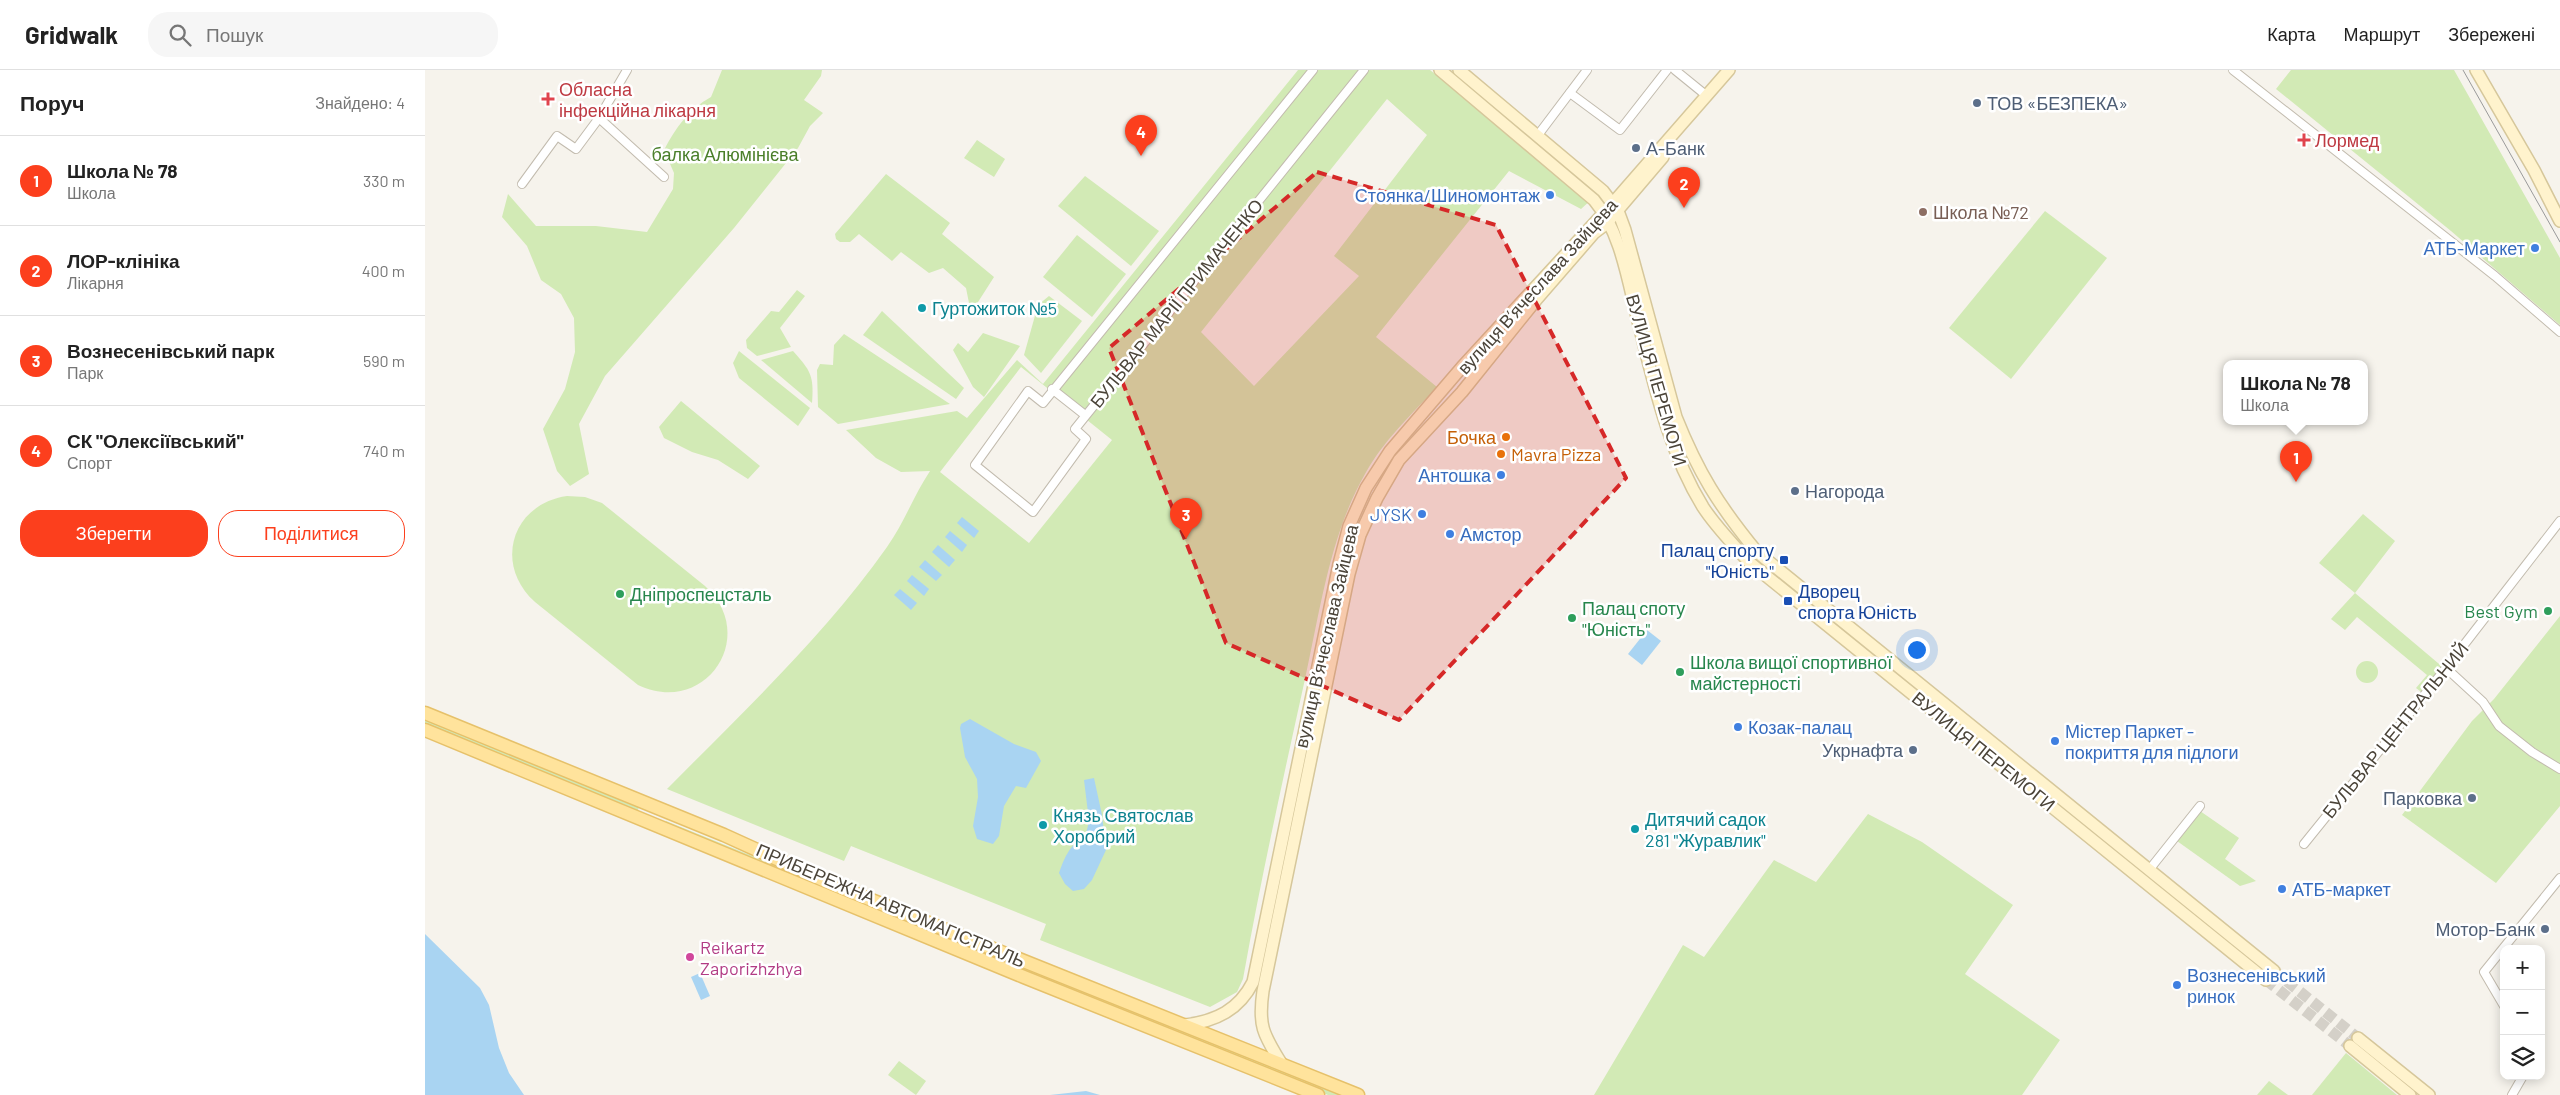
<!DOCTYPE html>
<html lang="uk">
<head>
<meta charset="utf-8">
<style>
	body { margin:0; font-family:Barlow,sans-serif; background:#f6f6f6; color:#222 }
	.controls { position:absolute; right:15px; bottom:15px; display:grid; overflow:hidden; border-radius:10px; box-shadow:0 2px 12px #0003 }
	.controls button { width:45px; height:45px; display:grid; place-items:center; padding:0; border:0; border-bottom:1px solid #e0e0e0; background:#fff; color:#222; font:25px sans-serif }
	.you { position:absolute; left:1491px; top:579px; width:18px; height:18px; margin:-12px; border:4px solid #fff; border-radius:50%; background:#1a73e8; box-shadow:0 0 0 8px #1a73e833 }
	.badge { display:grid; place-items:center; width:32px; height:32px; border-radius:50%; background:#fc3f1d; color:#fff; font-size:16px; font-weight:700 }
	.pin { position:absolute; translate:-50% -41px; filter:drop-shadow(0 1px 2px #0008) }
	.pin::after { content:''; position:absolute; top:26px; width:18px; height:15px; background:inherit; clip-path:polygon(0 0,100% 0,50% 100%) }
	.popup { position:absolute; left:1798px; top:290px; width:145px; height:65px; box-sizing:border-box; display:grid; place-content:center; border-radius:10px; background:#fff; filter:drop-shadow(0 1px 4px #0005); font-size:16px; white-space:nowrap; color:#767676 }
	.popup b { font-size:19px; color:#222 }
	.popup::after { content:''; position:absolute; left:50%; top:100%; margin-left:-10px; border:10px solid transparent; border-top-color:#fff }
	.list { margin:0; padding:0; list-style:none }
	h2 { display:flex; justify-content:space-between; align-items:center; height:65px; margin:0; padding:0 20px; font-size:21px }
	h2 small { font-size:16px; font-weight:400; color:#767676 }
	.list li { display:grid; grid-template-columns:32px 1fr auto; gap:15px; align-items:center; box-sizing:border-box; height:90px; padding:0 20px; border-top:1px solid #e0e0e0 }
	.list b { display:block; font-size:19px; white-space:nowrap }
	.list p { margin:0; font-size:16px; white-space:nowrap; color:#767676 }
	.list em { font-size:16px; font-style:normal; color:#767676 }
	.actions { display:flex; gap:10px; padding:15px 20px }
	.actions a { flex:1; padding:11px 0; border:1px solid #fc3f1d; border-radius:20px; text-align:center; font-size:18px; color:#fc3f1d }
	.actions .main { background:#fc3f1d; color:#fff }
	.icon { flex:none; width:28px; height:28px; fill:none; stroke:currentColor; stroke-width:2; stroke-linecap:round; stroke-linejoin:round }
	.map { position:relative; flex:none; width:2135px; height:1025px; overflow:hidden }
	header { display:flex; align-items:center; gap:30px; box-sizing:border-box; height:70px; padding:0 25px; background:#fff; border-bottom:1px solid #e0e0e0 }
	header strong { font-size:24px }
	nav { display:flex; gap:28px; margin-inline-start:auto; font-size:18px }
	.search { width:350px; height:45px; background:#f6f6f6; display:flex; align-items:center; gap:12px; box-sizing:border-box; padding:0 18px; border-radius:20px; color:#767676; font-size:19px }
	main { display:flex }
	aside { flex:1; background:#fff }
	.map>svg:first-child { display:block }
</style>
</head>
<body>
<header>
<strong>Gridwalk</strong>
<div class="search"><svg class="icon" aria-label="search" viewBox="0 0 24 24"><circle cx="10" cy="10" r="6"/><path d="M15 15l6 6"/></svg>Пошук</div>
<nav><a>Карта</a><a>Маршрут</a><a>Збережені</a></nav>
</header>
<main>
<aside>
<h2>Поруч<small>Знайдено: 4</small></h2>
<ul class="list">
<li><span class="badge">1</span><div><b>Школа № 78</b><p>Школа</p></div><em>330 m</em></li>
<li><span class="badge">2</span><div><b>ЛОР-клініка</b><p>Лікарня</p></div><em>400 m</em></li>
<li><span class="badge">3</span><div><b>Вознесенівський парк</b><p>Парк</p></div><em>590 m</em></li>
<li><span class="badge">4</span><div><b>СК &quot;Олексіївський&quot;</b><p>Спорт</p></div><em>740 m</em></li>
</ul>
<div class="actions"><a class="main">Зберегти</a><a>Поділитися</a></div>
</aside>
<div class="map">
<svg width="2135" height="1025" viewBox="0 0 2135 1025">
	<rect width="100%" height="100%" fill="#f6f3ec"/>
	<g fill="#d2eab5" fill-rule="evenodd">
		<path d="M297,0H397L396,6L379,30L398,43L385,56L373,78L309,158L180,306L154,354L164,404L145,416L132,401L118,359L140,319L150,282L149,248L136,224L116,210L102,176L77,147L83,124L111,156H171L222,162L248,119L249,103L239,80C251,57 264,39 286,27Z"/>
		<path d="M873,0H1005L1166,130L1156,139L1084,101L951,267L1012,317C987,344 958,371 940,404C905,465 895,541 880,609C858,709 836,808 818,909L812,922L785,937L615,870L621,854L426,776L419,791L242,719C319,641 399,566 462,477C479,453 489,425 505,401L476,402L451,388L421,360L532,341L542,348L592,290L618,314ZM962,29L1002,65L909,186L934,206L829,316L776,262ZM596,297L687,370L604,473L515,402Z"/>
		<polygon points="1866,0 2029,0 2135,188 2135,255 2026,161 1851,19"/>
		<polygon points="552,70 580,89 569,107 539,88"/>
		<polygon points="461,104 525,153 517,164 569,207 546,243 541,218 518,198 504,203 476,182 467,191 434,164 425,172 415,172 411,169 410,164"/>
		<polygon points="660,106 734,161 706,196 633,136"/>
		<polygon points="1620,141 1682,188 1586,309 1524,258"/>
		<polygon points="652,165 701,204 667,247 618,207"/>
		<polygon points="372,220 380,226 355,258 366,277 332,286 322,278 321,270 346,241 354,242"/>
		<polygon points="624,226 657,251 616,303 599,285 613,235"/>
		<polygon points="457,241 539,318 531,329 438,265"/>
		<polygon points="558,263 595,276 559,327 548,317 528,280 533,273 543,282"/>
		<polygon points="419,264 525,334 413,354 393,337 392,300 395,294 408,295 409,275"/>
		<polygon points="314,281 385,338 373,356 314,308 308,293"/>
		<path d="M368,281C386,301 389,306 387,333L336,290Z"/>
		<polygon points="256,331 335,396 323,409 293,390 267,382 239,368 234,357"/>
		<path d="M142,426L160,427L177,433L280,516C335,566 280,647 213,615L110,532C68,494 87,434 142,426Z"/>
		<polygon points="1938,444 1970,471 1930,523 2020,599 1999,624 1991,618 2002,605 1932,547 1920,560 1906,549 1930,523 1894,493"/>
		<polygon points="2135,546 2135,736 2071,813 1977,745 2047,651 2069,629"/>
		<circle cx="1942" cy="602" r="11"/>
		<polygon points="0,649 214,737 212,743 0,656"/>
		<polygon points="1775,741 1814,768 1800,789 1831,811 1815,816 1752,771"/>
		<polygon points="1443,744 1497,772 1588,835 1540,904 1635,970 1597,1025 1169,1025 1258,875 1279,887 1349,790 1391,812"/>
		<polygon points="241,751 916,1025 903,1025 239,755"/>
		<polygon points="1921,983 1972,1025 1887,1025"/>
		<polygon points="474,991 501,1011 491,1025 463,1005"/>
		<polygon points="1844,1011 1863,1025 1832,1025"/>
	</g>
	<g fill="#a9d4f2">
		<polygon points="537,447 554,461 549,468 532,453"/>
		<polygon points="525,461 542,475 537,482 520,467"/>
		<polygon points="513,475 530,490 524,497 507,482"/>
		<polygon points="500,490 517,505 511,511 494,497"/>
		<polygon points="487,505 504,519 499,526 482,511"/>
		<polygon points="475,519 492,533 486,540 469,525"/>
		<polygon points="1222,560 1236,571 1217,595 1203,584"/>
		<polygon points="545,649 589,674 611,682 616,691 601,718 591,716 579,736 574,766 568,774 552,769 548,756 553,727 552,709 540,687 535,658 536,654"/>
		<path d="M669,708L677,745L681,780L667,810L659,819L648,821L640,814L634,803C640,786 645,775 661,764L664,751L659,710Z"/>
		<polygon points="0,864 55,918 64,935 74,978 84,1003 99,1025 0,1025"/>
		<polygon points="275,903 285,926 276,930 266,907"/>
		<polygon points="661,1021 675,1025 625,1025"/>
	</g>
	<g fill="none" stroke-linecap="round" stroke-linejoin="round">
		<g stroke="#d4d0c8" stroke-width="11" stroke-dasharray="11 5.5" stroke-linecap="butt">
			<polyline points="1849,901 1933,968"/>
			<polyline points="1841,910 1925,976"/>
		</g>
		<defs>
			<g id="street">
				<polyline points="202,0 174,48 239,107"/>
				<polyline points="888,0 618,333 603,321 550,395 608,442 661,369 650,359 939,0"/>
				<polyline points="1250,0 1282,26"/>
				<polyline points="1808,0 2070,206 2135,262"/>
				<polyline points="1145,23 1195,60 1242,0"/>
				<polyline points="1113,65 1162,0"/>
				<polyline points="97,114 132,66 151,79 174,48"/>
				<polyline points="627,319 660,345"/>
				<polyline points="2021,598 2058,632 2074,656 2107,682 2135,699"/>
				<polyline points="1879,774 2021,598 2135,451"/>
				<polyline points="1724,800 1775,736"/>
				<polyline points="2079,936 2059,902 2135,808"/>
				<polyline points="2087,1025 2098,1006"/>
			</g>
			<g id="secondary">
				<path d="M1015,0L1169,130C1196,162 1203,211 1213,251C1229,314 1243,380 1278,437C1291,457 1308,474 1324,492L1841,910"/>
				<path d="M1034,0L1178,121L1193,141L1200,160L1251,347C1273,402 1294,436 1332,482L1849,901"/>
				<polyline points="2051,0 2109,100 2135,151"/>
				<path d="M760,955C791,951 814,940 828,912L914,494L924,456L941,418L965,381L1037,297L1187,134L1304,0"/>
				<polyline points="1933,968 2004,1025"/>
				<polyline points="1925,976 1985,1025"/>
				<path d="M856,993C838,964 833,955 838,921L924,504L935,465L952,428L974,390L1037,322L1111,230L1169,163L1181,154L1238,87"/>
			</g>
			<g id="primary">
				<polyline points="0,643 299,765 409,815 933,1025"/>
				<polyline points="0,660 599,907 893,1025"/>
			</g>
		</defs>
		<use href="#street" stroke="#c2bbae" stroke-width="10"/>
		<use href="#secondary" stroke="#d6c79b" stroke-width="14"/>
		<use href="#primary" stroke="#e6c16a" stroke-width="15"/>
		<use href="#street" stroke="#fff" stroke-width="8"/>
		<use href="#secondary" stroke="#fff3cd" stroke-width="11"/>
		<use href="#primary" stroke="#ffe39c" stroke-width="12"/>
		<polyline stroke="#9a9a9a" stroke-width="1" points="2038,0 2135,172"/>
	</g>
	<path fill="#d62828" fill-opacity="0.2" stroke="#d62828" stroke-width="4" stroke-dasharray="10 6" stroke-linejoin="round" d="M892,102L1071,155L1201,408L974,650L801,573L684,278Z"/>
	<g fill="#e0444e" stroke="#fff" stroke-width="2">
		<path d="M120.5 21.5h5v5h5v5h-5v5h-5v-5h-5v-5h5z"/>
		<path d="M1876.5 62.5h5v5h5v5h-5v5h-5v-5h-5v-5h5z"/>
	</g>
	<g fill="#5c6f8a" stroke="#fff" stroke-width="2">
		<circle cx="1552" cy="33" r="5"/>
		<circle cx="1211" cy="78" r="5"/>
		<circle cx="1370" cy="421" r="5"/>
		<circle cx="1488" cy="680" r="5"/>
		<circle cx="2047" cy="728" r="5"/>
		<circle cx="2120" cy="859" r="5"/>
	</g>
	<g fill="#3f7fe0" stroke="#fff" stroke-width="2">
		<circle cx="1125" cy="125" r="5"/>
		<circle cx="2110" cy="178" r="5"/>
		<circle cx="1076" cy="405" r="5"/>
		<circle cx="997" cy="444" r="5"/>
		<circle cx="1025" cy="464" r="5"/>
		<circle cx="1313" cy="657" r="5"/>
		<circle cx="1630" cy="671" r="5"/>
		<circle cx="1857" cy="819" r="5"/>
		<circle cx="1752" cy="915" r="5"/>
	</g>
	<circle fill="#8d6e63" stroke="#fff" stroke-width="2" cx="1498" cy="142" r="5"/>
	<g fill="#0f9aa8" stroke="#fff" stroke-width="2">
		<circle cx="497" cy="238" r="5"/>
		<circle cx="618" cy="755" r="5"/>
		<circle cx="1210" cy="759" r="5"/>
	</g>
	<g fill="#e8710a" stroke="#fff" stroke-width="2">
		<circle cx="1081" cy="367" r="5"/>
		<circle cx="1076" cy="384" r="5"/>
	</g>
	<g fill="#1a4fb4" stroke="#fff" stroke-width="2">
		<rect x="1354" y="485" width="10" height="10" rx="2.5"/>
		<rect x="1358" y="526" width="10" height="10" rx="2.5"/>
	</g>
	<g fill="#2e9e5b" stroke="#fff" stroke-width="2">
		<circle cx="195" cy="524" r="5"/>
		<circle cx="2123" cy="541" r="5"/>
		<circle cx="1147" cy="548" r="5"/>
		<circle cx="1255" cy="602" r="5"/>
	</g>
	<circle fill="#d1479c" stroke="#fff" stroke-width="2" cx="265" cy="887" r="5"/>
	<g text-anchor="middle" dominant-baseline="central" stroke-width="5" stroke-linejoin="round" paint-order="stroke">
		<g font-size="18" fill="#be3a42" stroke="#fff" text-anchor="start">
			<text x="134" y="19">Обласна<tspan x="134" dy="21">інфекційна лікарня</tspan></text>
			<text x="1890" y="70">Лормед</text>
		</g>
		<g font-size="18" fill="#4e5e75" stroke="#fff" text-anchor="start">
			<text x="1562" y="33">ТОВ «БЕЗПЕКА»</text>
			<text x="1221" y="78">А-Банк</text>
			<text x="1380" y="421">Нагорода</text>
			<text x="1478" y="680" text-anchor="end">Укрнафта</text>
			<text x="2037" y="728" text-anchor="end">Парковка</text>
			<text x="2110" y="859" text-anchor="end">Мотор-Банк</text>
		</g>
		<g font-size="18" fill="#4a7f2a" stroke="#fff">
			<text x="300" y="84">балка Алюмінієва</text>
		</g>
		<g font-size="18" fill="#366cbe" stroke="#fff" text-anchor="start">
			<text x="1115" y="125" text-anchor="end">Стоянка/Шиномонтаж</text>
			<text x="2100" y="178" text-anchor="end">АТБ-Маркет</text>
			<text x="1066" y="405" text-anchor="end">Антошка</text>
			<text x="987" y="444" text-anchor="end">JYSK</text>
			<text x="1035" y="464">Амстор</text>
			<text x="1323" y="657">Козак-палац</text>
			<text x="1640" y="661">Містер Паркет -<tspan x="1640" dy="21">покриття для підлоги</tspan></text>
			<text x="1867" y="819">АТБ-маркет</text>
			<text x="1762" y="905">Вознесенівський<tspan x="1762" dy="21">ринок</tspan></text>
		</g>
		<g font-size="18" fill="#785e54" stroke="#fff" text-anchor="start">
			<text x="1508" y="142">Школа №72</text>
		</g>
		<g font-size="18" fill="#4b4439" stroke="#fff">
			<text transform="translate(1112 216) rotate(-48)">вулиця Вʼячеслава Зайцева</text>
			<text transform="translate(751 233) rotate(-51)">БУЛЬВАР МАРІЇ ПРИМАЧЕНКО</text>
			<text transform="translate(1232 310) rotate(74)">ВУЛИЦЯ ПЕРЕМОГИ</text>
			<text transform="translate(901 566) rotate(-77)">вулиця Вʼячеслава Зайцева</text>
			<text transform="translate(1970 660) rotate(-51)">БУЛЬВАР ЦЕНТРАЛЬНИЙ</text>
			<text transform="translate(1559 681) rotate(39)">ВУЛИЦЯ ПЕРЕМОГИ</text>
			<text transform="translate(466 835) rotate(23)">ПРИБЕРЕЖНА АВТОМАГІСТРАЛЬ</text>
		</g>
		<g font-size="18" fill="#0d838f" stroke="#fff" text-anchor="start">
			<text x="507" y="238">Гуртожиток №5</text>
			<text x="628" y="745">Князь Святослав<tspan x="628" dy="21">Хоробрий</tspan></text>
			<text x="1220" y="749">Дитячий садок<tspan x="1220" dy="21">281 "Журавлик"</tspan></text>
		</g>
		<g font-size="18" fill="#c56008" stroke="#fff" text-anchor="end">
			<text x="1071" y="367">Бочка</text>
			<text x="1086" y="384" text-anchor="start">Mavra Pizza</text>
		</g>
		<g font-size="18" fill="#164399" stroke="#fff" text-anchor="end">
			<text x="1349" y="480">Палац спорту<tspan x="1349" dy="21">"Юність"</tspan></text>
			<text x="1373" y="521" text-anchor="start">Дворец<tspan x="1373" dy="21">спорта Юність</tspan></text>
		</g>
		<g font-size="18" fill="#27864d" stroke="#fff" text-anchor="start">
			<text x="205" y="524">Дніпроспецсталь</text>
			<text x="1157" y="538">Палац споту<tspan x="1157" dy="21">"Юність"</tspan></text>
			<text x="2113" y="541" text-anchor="end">Best Gym</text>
			<text x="1265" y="592">Школа вищої спортивної<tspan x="1265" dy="21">майстерності</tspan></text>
		</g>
		<g font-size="18" fill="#b23c85" stroke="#fff" text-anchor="start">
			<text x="275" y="877">Reikartz<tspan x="275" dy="21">Zaporizhzhya</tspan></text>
		</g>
	</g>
</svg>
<div class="controls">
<button>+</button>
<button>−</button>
<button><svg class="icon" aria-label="layers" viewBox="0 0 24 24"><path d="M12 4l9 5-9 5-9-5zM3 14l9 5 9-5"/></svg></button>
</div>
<div class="you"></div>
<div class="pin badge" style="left:1871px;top:412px">1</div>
<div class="popup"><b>Школа № 78</b>Школа</div>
<div class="pin badge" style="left:1259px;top:138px">2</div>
<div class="pin badge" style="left:761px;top:469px">3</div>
<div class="pin badge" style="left:716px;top:86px">4</div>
</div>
</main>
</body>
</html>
